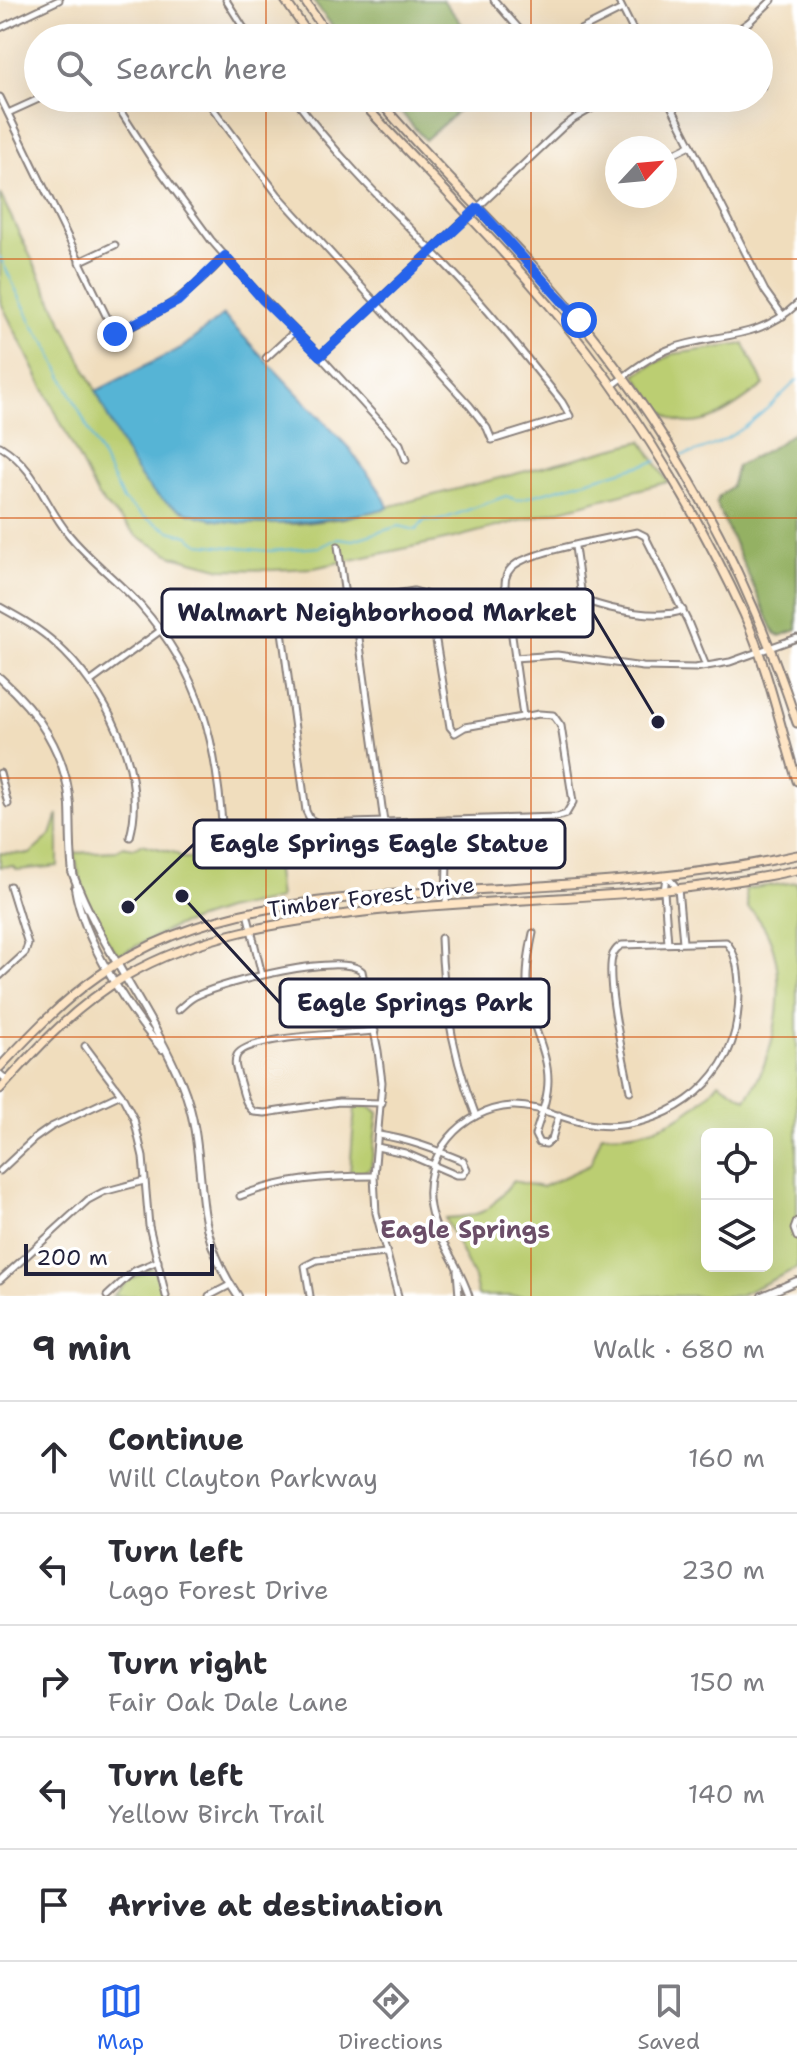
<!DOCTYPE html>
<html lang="en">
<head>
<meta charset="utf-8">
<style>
	body { margin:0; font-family:"Shantell Sans",sans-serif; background:#f7f7f7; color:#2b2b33 }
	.controls { position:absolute; right:24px; bottom:24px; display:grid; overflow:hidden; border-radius:12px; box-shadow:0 8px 32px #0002 }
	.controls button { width:72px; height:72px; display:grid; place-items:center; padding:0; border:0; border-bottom:2px solid #e1e1e2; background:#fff; color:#2b2b33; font:40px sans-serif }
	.compass { position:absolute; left:605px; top:136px; width:72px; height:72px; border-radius:50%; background:#fff; box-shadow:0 8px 32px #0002; rotate:64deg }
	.scale { position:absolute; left:24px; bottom:20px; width:190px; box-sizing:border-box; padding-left:8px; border:4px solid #22223b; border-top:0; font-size:22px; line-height:28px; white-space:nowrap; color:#22223b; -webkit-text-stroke:6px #fff; paint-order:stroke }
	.stop { position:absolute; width:24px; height:24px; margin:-18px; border:6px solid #2563eb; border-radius:50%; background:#fff }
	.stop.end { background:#2563eb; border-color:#fff; box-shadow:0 2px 8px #0008 }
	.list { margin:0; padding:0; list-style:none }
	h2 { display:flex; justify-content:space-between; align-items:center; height:104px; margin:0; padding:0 32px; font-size:34px }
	h2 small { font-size:26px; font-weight:400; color:#7c7c81 }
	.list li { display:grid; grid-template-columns:52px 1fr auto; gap:24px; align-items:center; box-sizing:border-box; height:112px; padding:0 32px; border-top:2px solid #e1e1e2 }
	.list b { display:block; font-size:30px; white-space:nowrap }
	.list p { margin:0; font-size:26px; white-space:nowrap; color:#7c7c81 }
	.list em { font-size:26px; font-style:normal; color:#7c7c81 }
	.icon { flex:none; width:44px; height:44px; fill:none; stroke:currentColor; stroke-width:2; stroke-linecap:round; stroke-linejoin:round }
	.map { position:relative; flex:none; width:797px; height:1296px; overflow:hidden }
	.search { position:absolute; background:#fff; box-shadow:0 8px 32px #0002; left:24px; right:24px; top:24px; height:88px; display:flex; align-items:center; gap:20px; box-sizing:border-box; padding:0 28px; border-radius:44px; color:#7c7c81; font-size:30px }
	.sheet { height:664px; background:#fff }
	nav { display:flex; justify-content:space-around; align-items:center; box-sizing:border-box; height:112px; border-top:2px solid #e1e1e2; background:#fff; font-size:22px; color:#7c7c81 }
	nav a { display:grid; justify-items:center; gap:4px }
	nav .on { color:#2563eb }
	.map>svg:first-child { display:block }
</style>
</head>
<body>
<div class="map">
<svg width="797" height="1296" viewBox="0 0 797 1296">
	<rect width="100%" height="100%" fill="#fff"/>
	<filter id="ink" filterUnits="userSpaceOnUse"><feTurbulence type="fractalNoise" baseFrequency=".0125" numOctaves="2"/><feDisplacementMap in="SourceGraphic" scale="16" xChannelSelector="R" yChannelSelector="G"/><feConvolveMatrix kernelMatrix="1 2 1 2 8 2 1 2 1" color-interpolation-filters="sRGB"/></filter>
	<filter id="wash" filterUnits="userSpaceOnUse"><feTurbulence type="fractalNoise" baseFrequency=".006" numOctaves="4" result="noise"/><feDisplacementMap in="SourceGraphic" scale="32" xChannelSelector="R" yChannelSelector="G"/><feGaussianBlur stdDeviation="1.8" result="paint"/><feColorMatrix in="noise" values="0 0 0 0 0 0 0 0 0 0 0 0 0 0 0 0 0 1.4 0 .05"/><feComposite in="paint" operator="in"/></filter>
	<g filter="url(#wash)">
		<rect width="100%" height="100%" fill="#f0ddbd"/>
		<g fill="#bbce72" stroke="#6e7856" stroke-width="2" fill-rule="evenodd">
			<polygon points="0,194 123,446 157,495 208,517 251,523 297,524 345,518 642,441 668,482 454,538 314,568 272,570 222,569 173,556 137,536 98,497 0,301"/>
			<path d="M744,344L764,385C742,401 707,431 678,421C661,415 645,389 635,374L673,354Z"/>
			<polygon points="58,814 58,866 18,870 12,866 0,867 0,853 30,854 51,835"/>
			<path d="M141,844L176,853L182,858H216L220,850L231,847L238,850L274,852L279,899L225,910L174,927L119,955C95,929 81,887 74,853L116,851L123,846L134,848Z"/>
			<path d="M797,882V1268L738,1296H478L474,1278L445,1218C487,1215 486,1213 513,1181L542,1187L590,1165L602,1134C648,1138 691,1118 719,1082L746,1099C780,1052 797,949 748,908L745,889ZM707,1134H767V1266H707Z"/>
			<polygon points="355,1106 371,1107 378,1113 371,1167 364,1172 350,1172"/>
			<polygon points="151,1268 156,1272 162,1296 112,1296 130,1279"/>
		</g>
		<g fill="#94b164" stroke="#5b6a50" stroke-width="2">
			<polygon points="312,0 443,0 473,38 342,38"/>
			<polygon points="389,98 473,98 425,140"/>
			<polygon points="797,430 797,630 780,636 775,634 716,503 720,495 731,487 737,466 773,447"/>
		</g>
		<path fill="#56b4d5" stroke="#3c6b88" stroke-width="2" d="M223,315L350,449C360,466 384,491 388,508C326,523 213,539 159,497C133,477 110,421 96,391L183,347Z"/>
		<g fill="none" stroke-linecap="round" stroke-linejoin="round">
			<g stroke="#56b4d5" stroke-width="2">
				<polyline points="0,257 34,327 46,343 123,500 144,517 170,531 188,536 199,544 269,551 320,547 338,538 353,540 399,526 416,530 425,520 438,521 506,496 517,500 657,461"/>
				<path d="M679,456C730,446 761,416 797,380"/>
			</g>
		</g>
	</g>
	<g filter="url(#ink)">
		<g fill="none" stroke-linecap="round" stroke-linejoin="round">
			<defs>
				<g id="minor">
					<polyline points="226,0 250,38"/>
					<polyline points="494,0 527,38"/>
					<polyline points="618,0 637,38"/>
					<polyline points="0,28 59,0"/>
					<polyline points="564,38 622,9"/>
					<polyline points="727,38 749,22 772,0"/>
					<polyline points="759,80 763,86"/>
					<path d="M0,97L115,334C158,316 194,291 225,256"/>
					<polyline points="112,98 149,155 211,240 252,287 320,356 400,444 406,460"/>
					<path d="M205,98L278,195L470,406L487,428L492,440L570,416L562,402C524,354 486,306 443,262C390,208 339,159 294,98"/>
					<polyline points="667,98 765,291 783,316"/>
					<polyline points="8,113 41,98"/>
					<polyline points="665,158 691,145"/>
					<polyline points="79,262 115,245"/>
					<polyline points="320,356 563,127 575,118 610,98"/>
					<polyline points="266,358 294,332"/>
					<path d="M612,386C630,372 648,357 670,349C716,332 757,342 797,304"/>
					<path d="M0,446C38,469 43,504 70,536C91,561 118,581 140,605C203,676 217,745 223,836"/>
					<polyline points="338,546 346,603"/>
					<path d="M575,547L581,590L587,601C611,610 660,620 683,610"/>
					<polygon points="414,591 425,594 430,604 450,727 455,733 465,727 539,714 553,715 561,726 573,802 566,814 557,817 319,824 310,819 306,811 281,624 284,615 290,610"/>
					<polyline points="354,601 384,822"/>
					<path d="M0,607C20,618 40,629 56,644C105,688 148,771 130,837"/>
					<polyline points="514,658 557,655 643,667 695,668 730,662 797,638"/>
					<polyline points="90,682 186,612"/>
					<path d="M523,716L505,585C505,576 508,569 516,564C534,551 611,537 637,532L645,536L688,622L706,666"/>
					<polyline points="0,773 8,804"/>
					<polyline points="666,876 664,892 668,943"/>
					<polyline points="667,876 678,889 683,942"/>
					<polyline points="446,903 448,820"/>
					<polyline points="247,913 262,975"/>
					<path d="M533,933C527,960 524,986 531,1014C537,1036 548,1057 548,1080C548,1099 540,1118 535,1135L539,1143L546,1144L552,1139L559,1115"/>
					<path d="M441,938C443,1000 453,1058 476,1116"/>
					<polyline points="0,976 25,953 28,944 10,886"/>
					<path d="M178,1010C184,1005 190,998 198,995C225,982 341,952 362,971L378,1051L382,1082L374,1176L376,1213L398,1296"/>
					<path d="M375,1031C350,1034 249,1035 237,1055C233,1063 237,1071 239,1079C243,1091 244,1104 254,1112L265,1113L339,1102L382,1103"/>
					<polyline points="85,1046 121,1094 134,1119 143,1157 149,1226 166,1296"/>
					<polyline points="0,1074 7,1080"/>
					<path d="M377,1147L405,1153L456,1175H463L467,1169L463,1161C436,1150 408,1139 379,1135"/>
					<polyline points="0,1171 34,1139 51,1127 121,1094"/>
					<path d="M240,1196C282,1179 329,1176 374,1176"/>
					<polyline points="797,1221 794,1229 797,1237"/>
					<polyline points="457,1271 459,1296"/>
					<polyline points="0,1280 88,1200 103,1192 144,1181"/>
					<polyline points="107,1296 134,1271 158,1261"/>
					<polyline points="209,1296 230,1285"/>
					<polyline points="310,1296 305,1266 317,1260 386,1253"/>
					<path d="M469,1296C460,1265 436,1239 430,1207C421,1156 461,1109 512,1106C541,1105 567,1122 595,1125C659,1132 730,1086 737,1019C740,997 742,959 726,942L622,945C617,948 616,949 613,954C604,978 625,1064 630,1091"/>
				</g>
				<g id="tertiary">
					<path d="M0,678C38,712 66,752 70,805C71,828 70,851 73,873"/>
					<path d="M72,872C100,947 151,1010 182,1084C199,1125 198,1168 204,1211C208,1241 221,1271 238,1296"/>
					<path d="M75,888C83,939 128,1010 162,1049"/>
					<polyline points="762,1296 797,1281"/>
				</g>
				<g id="secondary">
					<polyline points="285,0 311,38"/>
					<polyline points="304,0 330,38"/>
					<path d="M358,98C434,181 516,260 585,349C646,428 702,523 744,614C767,666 780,725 797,781"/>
					<path d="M377,98C434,167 501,227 559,295C669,425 744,562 797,723"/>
					<path d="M0,1067C30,1035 62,1001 98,976C210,896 358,897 489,889C592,883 697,877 797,855"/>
					<path d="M0,1089C39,1046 75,1006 126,976C198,934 282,922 364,912C508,896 655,901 797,870"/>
				</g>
			</defs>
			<use href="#minor" stroke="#89807c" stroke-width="9"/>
			<use href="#tertiary" stroke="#89807c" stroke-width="10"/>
			<use href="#secondary" stroke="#89807c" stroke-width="11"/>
			<use href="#minor" stroke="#fff" stroke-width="5"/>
			<use href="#tertiary" stroke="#fff" stroke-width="6"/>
			<use href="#secondary" stroke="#fee5c5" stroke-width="7"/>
		</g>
	</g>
	<g fill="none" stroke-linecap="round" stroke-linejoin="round" filter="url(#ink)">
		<polyline stroke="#2563eb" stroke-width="10" points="115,334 178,301 225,256 263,300 320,356 478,208 579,320"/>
	</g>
	<path fill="none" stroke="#d45411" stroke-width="2" stroke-opacity="0.55" d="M266,0V38M531,0V38M266,98V1296M531,98V1296M0,259H797M0,518H797M0,778H797M0,1037H797"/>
	<g text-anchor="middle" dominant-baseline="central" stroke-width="7" stroke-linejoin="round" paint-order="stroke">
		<g font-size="22" fill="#22223b" stroke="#fff">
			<text transform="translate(371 897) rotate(-7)">Timber Forest Drive</text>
		</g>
		<g font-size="24" font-weight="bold" fill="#6b4e68" stroke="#fff">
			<text x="465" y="1230">Eagle Springs</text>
		</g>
	</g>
	<path fill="none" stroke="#22223b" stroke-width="3" d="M658 722L593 613M128 907L194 844M182 896L280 1003"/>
	<g fill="#22223b" stroke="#fff" stroke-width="3">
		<circle cx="658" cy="722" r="8"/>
		<circle cx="128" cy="907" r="8"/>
		<circle cx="182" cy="896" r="8"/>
	</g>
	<g fill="#fff" stroke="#22223b" stroke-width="3">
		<rect x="162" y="589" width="431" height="48" rx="8"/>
		<rect x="194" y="820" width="371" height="48" rx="8"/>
		<rect x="280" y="979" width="269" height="48" rx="8"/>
	</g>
	<g font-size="24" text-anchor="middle" font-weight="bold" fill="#22223b">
		<text x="377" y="621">Walmart Neighborhood Market</text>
		<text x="379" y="852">Eagle Springs Eagle Statue</text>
		<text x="415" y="1011">Eagle Springs Park</text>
	</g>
</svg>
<div class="controls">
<button><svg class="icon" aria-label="locate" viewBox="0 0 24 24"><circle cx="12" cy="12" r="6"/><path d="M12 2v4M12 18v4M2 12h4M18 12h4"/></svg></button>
<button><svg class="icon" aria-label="layers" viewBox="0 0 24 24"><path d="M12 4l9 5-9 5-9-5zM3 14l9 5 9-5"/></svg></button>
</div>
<svg class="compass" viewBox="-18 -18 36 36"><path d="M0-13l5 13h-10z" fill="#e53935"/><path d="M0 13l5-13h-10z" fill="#7c7c81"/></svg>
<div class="scale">200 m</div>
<div class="stop" style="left:579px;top:320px"></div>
<div class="stop end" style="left:115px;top:334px"></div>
<div class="search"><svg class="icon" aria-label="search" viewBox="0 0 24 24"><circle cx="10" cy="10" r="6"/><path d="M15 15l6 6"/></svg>Search here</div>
</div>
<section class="sheet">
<h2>9 min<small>Walk · 680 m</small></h2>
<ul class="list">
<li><svg class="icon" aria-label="ahead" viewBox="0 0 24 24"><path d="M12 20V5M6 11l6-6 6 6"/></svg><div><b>Continue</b><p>Will Clayton Parkway</p></div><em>160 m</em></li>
<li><svg class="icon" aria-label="left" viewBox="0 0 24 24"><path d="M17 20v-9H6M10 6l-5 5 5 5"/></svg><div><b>Turn left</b><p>Lago Forest Drive</p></div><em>230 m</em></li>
<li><svg class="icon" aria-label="right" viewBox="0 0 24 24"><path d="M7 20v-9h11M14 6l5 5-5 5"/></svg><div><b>Turn right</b><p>Fair Oak Dale Lane</p></div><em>150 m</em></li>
<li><svg class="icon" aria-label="left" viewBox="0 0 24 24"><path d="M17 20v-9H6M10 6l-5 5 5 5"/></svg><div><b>Turn left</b><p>Yellow Birch Trail</p></div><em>140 m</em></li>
<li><svg class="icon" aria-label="arrive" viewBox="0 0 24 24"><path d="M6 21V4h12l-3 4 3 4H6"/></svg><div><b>Arrive at destination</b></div></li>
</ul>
</section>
<nav>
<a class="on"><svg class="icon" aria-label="map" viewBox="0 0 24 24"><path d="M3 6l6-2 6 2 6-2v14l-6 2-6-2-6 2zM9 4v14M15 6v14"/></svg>Map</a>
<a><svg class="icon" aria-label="directions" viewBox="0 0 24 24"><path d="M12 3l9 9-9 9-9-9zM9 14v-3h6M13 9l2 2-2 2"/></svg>Directions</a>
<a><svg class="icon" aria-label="saved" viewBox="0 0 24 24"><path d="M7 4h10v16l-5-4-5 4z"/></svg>Saved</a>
</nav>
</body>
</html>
